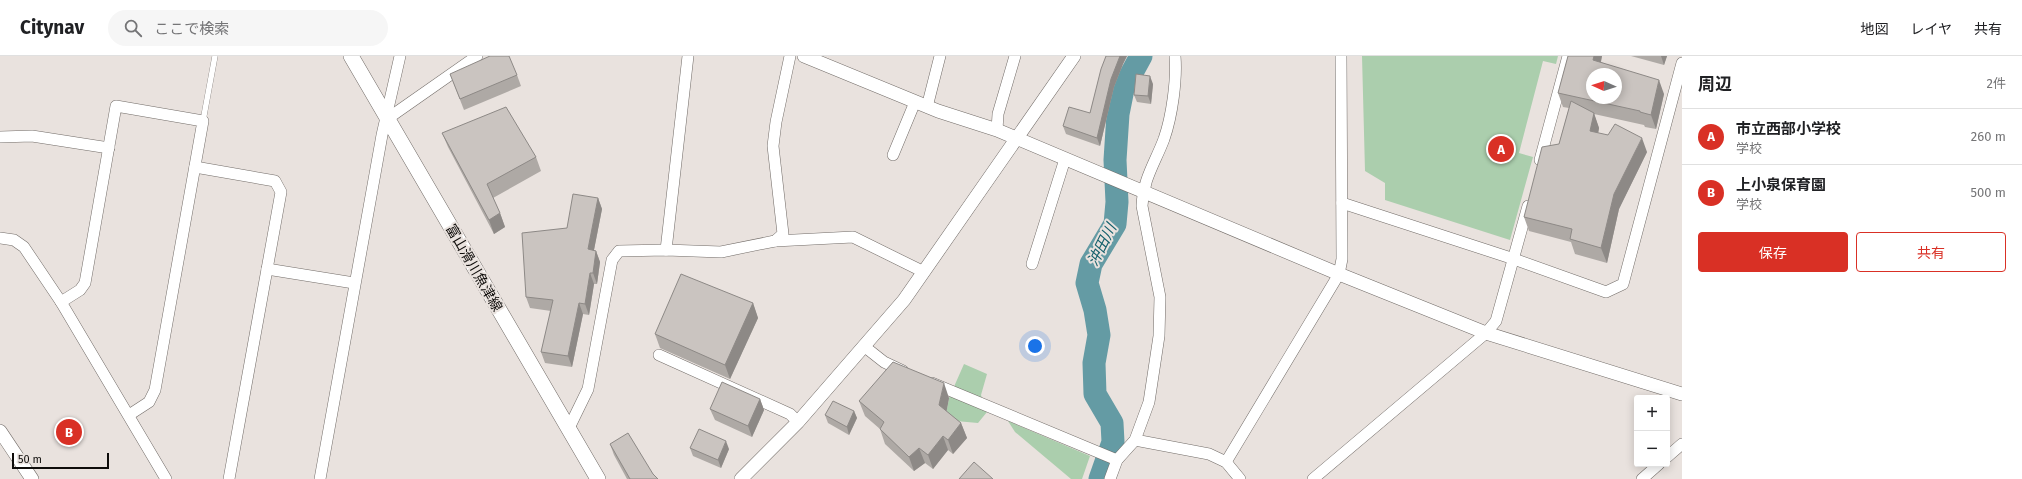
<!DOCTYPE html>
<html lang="ja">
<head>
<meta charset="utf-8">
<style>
	body { margin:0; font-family:"Fira Sans","Noto Sans JP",sans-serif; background:#f6f6f6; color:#202124 }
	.controls { position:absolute; right:12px; bottom:12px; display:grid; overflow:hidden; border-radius:4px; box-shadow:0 2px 10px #0003 }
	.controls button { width:36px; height:36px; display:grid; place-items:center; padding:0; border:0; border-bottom:1px solid #e0e0e0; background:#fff; color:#202124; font:20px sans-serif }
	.compass { position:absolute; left:1586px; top:12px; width:36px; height:36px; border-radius:50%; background:#fff; box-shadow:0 2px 10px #0003; rotate:273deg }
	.scale { position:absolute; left:12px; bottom:10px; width:97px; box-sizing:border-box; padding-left:4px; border:2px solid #0e0c0a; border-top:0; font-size:11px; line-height:14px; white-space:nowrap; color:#0e0c0a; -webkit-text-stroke:3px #e9e2de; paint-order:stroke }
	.you { position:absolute; left:1035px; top:290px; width:14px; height:14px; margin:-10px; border:3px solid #fff; border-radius:50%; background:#1a73e8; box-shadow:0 0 0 6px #1a73e833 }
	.badge { display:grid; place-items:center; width:26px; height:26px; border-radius:50%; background:#d93025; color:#fff; font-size:13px; font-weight:700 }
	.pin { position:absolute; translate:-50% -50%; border:2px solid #fff; box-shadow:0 1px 4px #0006 }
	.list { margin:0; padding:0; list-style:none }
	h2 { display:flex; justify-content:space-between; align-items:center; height:52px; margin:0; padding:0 16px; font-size:17px }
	h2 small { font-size:13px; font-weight:400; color:#757577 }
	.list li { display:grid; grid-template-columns:26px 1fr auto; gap:12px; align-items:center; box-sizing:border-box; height:56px; padding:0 16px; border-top:1px solid #e0e0e0 }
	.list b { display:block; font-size:15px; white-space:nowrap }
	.list p { margin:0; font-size:13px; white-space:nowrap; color:#757577 }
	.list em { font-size:13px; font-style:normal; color:#757577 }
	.actions { display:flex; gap:8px; padding:12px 16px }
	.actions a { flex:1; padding:9px 0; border:1px solid #d93025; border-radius:4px; text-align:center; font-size:14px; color:#d93025 }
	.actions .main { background:#d93025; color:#fff }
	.icon { flex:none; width:22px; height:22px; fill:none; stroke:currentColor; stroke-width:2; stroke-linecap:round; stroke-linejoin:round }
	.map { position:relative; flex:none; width:1682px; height:423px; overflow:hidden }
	header { display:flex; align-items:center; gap:24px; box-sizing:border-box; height:56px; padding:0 20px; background:#fff; border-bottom:1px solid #e0e0e0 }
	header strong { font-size:19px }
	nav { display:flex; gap:22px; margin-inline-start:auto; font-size:14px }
	.search { width:280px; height:36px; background:#f6f6f6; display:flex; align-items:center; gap:10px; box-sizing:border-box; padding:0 14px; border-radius:22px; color:#757577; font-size:15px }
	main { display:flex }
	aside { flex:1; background:#fff }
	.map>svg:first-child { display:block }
</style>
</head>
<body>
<header>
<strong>Citynav</strong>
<div class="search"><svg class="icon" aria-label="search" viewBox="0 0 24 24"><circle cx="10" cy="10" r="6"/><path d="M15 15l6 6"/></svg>ここで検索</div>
<nav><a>地図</a><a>レイヤ</a><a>共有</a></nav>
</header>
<main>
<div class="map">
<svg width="1682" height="423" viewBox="0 0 1682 423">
	<rect width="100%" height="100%" fill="#e9e2de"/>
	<g fill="#abcead">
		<polygon points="1362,0 1558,0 1556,8 1543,5 1519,97 1533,101 1510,184 1385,144 1385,127 1365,115"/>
		<polygon points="964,308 987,318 981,339 987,356 978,367 945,364 949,342"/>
		<polygon points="1008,365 1090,400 1082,423 1071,423 1015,376"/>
	</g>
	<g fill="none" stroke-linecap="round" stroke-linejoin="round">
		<polyline stroke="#649ba4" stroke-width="23" points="1100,423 1113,386 1112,367 1095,338 1094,307 1099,279 1095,254 1087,227 1091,208 1115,168 1117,146 1115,104 1118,58 1123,33 1141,0"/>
		<defs>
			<polyline id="service" points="203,65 215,0"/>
			<g id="minor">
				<polyline points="927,51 940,0"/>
				<polyline points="387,63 477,0"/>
				<polyline points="997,74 998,58 1015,0"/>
				<polyline points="0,81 32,80 109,92"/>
				<polyline points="893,99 915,46"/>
				<polyline points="1540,104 1568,0"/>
				<polyline points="195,111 275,125 281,136 229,423"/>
				<polyline points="1342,147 1514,203 1606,236 1623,228 1682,7"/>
				<polyline points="0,182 14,184 24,191 61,246 166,423"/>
				<polyline points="775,185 853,181 924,216"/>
				<polyline points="666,194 688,0"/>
				<polyline points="1032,208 1065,103"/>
				<polyline points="267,213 354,227"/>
				<polyline points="61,246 80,234 85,227 116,50 203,65 155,334 149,346 129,359"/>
				<polyline points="865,291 884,306 903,315"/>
				<polyline points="659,299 790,358 798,366"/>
				<polyline points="932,327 1117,404"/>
				<polyline points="568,374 588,333 612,204 619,195 666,194 721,196 775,185 783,178 773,90 776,66 790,0"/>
				<polyline points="1135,384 1209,398 1226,406 1240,423"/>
				<polyline points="1667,401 1682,388"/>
				<polyline points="1226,406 1339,218 1342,203 1341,0"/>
				<polyline points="320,423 382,79 400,0"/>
				<path d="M1110,423L1117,404L1135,384L1149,346L1159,280L1160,241L1142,150C1143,123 1155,107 1164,83C1172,60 1177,24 1175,0"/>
				<polyline points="1313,423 1486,277 1496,265 1528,150"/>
				<polyline points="1642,423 1659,408"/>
			</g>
			<g id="tertiary">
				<polyline points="804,0 938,55 997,74 1339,218 1486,277 1682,338"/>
				<polyline points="0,375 32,423"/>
				<polyline points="741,423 798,366 904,244 1074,0"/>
			</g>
			<polyline id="secondary" points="351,0 598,423"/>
		</defs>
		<use href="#service" stroke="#726c68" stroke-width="6"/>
		<use href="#minor" stroke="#726c68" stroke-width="12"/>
		<use href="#tertiary" stroke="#726c68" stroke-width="14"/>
		<use href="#secondary" stroke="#726c68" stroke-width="16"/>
		<use href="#service" stroke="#fff" stroke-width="5.5"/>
		<use href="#minor" stroke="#fff" stroke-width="11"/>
		<use href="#tertiary" stroke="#fff" stroke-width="13"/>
		<use href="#secondary" stroke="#fff" stroke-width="15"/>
	</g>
	<g fill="#aea9a5">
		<polygon points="1106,0 1127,0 1123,8 1114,31 1100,90 1066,78 1063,70 1090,57"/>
		<polygon points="1568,0 1602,0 1601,6 1664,38 1656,73 1645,71 1644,69 1594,58 1599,72 1598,77 1647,96 1619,153 1607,207 1575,198 1571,186 1529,175 1524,161 1559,88 1569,52 1563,51 1558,37"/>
		<polygon points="1631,0 1667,0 1664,9"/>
		<polygon points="450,18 517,19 521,30 464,54"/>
		<polygon points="1153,28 1151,48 1137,46 1134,39"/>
		<polygon points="442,77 536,101 541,115 493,142 500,157 505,171 494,178 448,91"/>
		<polygon points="598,142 602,153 594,194 596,195 600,206 597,228 594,228 589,259 583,258 572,311 545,307 541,296 551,255 530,252 526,241"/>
		<polygon points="753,247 758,262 730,323 660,292 655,278"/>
		<polygon points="949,342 946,355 961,367 967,382 953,398 948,394 933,413 925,407 914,415 885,388 880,373 865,360 859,345"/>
		<polygon points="760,343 764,354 752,381 715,364 710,353"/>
		<polygon points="854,355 857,362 849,379 828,367 825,359"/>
		<polygon points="610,388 653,418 658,423 627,423 614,399"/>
		<polygon points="690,392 729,393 721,412 693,400"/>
	</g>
	<g fill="#8d8986">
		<polygon points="1120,0 1127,0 1123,8 1114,31 1100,90 1097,82 1111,23"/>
		<polygon points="1594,0 1602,0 1598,18 1593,4"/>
		<polygon points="1661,0 1667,0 1664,9"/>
		<polygon points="1150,20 1153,28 1151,48 1148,40"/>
		<polygon points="1659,24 1664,38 1656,73 1651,59"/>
		<polygon points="1594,57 1599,72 1596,90 1590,75"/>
		<polygon points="1642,82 1647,96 1619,153 1607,207 1601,192 1614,138"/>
		<polygon points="598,142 602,153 592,204 588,193"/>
		<polygon points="500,157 505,171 494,178 489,164"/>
		<polygon points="596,195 600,206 597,228 593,217"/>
		<polygon points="590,217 594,228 589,259 585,248"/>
		<polygon points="579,247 583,258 572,311 568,300"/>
		<polygon points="753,247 758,262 730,323 725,309"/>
		<polygon points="944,327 949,342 945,364 939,349"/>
		<polygon points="760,343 764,354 752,381 748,370"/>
		<polygon points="854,355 857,362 849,379 847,371"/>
		<polygon points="961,367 967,382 953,398 948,384"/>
		<polygon points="943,380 948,394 933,413 928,399"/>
		<polygon points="726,385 729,393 721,412 718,404"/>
		<polygon points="919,392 925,407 914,415 909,401"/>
	</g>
	<g fill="#cac4c0" stroke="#8d8986" fill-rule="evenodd">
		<polygon points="490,0 509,0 517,19 460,43 450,18"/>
		<polygon points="1106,0 1120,0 1111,23 1097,82 1063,70 1069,51 1090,57 1101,13"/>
		<path d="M1568,0H1594L1593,4L1659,24L1651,59L1640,56V55L1558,37ZM1592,18H1616V42H1592Z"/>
		<polygon points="1136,18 1150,20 1148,40 1134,39"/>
		<polygon points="1571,45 1594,57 1590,75 1608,79 1615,68 1642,82 1614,138 1601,192 1570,183 1572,173 1524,161 1542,91 1559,88"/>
		<polygon points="506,51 536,101 487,128 500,157 489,164 442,77"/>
		<polygon points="573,138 598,142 588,193 596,195 593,217 590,217 585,248 579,247 568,300 541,296 553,244 526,241 522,177 567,172"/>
		<polygon points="681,218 753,247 725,309 655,278"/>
		<polygon points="893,306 944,327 939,349 961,367 948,384 943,380 928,399 919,392 909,401 880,373 884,366 859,345"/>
		<polygon points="722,326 760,343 748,370 710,353"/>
		<polygon points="833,345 854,355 847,371 825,359"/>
		<polygon points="699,373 726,385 718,404 690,392"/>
		<polygon points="628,377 653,418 658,423 630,423 610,388"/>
		<polygon points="974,406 993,423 959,423"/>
	</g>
	<g text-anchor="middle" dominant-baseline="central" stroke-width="4" stroke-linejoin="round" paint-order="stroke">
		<g font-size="14" fill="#0e0c0a" stroke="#e9e2de">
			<text transform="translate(474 212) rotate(60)">富山滑川魚津線</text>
		</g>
		<g font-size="15" font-style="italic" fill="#15616c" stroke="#e9e2de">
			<text transform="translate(1102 189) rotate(-63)">沖田川</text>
		</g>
	</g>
</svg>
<div class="controls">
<button>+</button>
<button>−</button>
</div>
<svg class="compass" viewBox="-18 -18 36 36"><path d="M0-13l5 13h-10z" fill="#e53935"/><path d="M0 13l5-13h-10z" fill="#757577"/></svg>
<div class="scale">50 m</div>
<div class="you"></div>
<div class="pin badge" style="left:1501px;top:93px">A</div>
<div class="pin badge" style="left:69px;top:376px">B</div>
</div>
<aside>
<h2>周辺<small>2件</small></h2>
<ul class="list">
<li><span class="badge">A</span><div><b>市立西部小学校</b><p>学校</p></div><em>260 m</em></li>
<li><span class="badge">B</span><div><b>上小泉保育園</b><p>学校</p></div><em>500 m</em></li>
</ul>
<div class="actions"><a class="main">保存</a><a>共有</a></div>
</aside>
</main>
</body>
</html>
